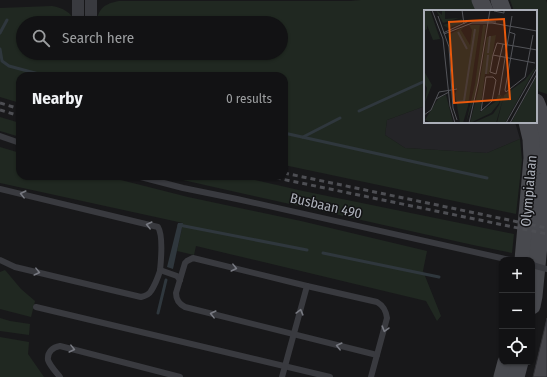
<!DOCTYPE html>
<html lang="en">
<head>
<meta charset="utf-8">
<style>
	body { margin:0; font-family:"Fira Sans Condensed",sans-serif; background:#1b1b1d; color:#f1f3f6 }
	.controls { position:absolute; right:12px; bottom:12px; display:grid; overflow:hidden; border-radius:8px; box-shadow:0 1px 3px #0004 }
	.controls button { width:36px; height:36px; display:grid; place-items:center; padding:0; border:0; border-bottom:1px solid #313234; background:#121214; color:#f1f3f6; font:20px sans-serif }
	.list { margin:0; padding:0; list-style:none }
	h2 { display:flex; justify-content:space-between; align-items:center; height:52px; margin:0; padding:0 16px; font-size:17px }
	h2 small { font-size:13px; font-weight:400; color:#9c9ea0 }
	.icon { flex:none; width:22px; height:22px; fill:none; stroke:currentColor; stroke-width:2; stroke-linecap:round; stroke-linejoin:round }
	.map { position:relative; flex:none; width:547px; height:377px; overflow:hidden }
	.search { position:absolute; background:#121214; box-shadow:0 1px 3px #0004; left:16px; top:16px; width:272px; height:44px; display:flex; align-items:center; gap:10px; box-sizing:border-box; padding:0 14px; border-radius:22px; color:#9c9ea0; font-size:15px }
	.panel { position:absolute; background:#121214; box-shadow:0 1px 3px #0004; left:16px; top:72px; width:272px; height:108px; border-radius:12px }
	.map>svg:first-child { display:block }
</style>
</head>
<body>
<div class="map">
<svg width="547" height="377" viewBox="0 0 547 377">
	<rect width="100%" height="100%" fill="#18181a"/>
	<polygon fill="#242427" points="425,106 425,122 515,122 520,139 487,153 405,148 385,135 387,120"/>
	<g fill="#202821">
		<path d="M361,0H477L482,11H425V106L387,120L385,135L405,148L487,153L520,139L522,160L516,214L284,165V76H20V103L0,97V8L52,6C63,8 71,12 76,23H23V53H281V23H96C99,8 104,4 119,1H350Z"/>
		<polygon points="510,0 546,0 547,3 547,94 538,91 539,90 536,88 536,11 514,11"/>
		<polygon points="0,117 20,123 20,137 0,131"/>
		<polygon points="0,147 20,153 20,176 105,176 188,197 301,221 427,251 423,271 441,316 437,321 426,301 196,246 194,255 177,251 183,223 0,183"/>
		<polygon points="165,176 238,176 303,191 494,230 514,234 512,253 473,245"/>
		<polygon points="5,270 21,289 35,301 31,317 0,309 0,272"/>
		<polygon points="0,318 10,321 30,324 29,335 0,331"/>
		<polygon points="0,337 29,342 28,354 44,377 0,377"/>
	</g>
	<polygon fill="#2f373d" points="178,223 183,223 173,269 167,267"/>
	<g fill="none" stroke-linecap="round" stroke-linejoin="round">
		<g stroke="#2f373d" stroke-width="3">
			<polyline points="0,33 7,20"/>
			<polyline points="0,49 2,61 9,66 46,76"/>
			<polyline points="359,111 425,81"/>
			<polyline points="284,133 487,178"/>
			<polyline points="303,137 340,118"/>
			<polyline points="179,226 179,225 307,250"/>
			<polyline points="323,253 439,277"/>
			<polyline points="158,313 166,280"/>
		</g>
	</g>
	<polygon fill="#45454a" stroke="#303034" points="547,318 547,377 533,377"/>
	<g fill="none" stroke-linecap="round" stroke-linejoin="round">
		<g stroke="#393a3f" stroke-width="6">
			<polyline points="0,136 20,143"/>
			<polyline points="137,176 183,188 237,199 510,260"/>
			<path d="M0,189L158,227C163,235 161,261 160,271C158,277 155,285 151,291C149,295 145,296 141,297L15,267L0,260"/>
			<polyline points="160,270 177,276 180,280"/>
			<path d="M307,286L193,258L187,261L185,263L176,293C176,300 179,304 185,307L377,355"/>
			<polyline points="36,307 330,377"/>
			<path d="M60,377C56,372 50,366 48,360C47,352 53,347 60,346L180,377"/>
			<path d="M282,377L307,286L377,302C384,306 386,311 387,318L371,377"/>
		</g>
		<g stroke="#393a3f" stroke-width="12">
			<polyline points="78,0 78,23"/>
			<polyline points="91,0 91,23"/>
		</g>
		<g stroke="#48494e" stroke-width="17">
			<polyline points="480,0 485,11"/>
			<polyline points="499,0 503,11"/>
			<path d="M536,102C544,121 546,135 547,156"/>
			<polyline points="523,260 532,158 531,139 527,122"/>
			<polyline points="532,306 534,296 546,174 547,157"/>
			<polyline points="502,377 506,362"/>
			<polyline points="516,377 520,362"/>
		</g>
		<g stroke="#4d4e53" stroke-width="3" stroke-dasharray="5 4" stroke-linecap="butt">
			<polyline points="0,103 20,109"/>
			<polyline points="0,110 20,116"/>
			<polyline points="284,173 547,228"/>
			<polyline points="267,176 547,234"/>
		</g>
		<polyline stroke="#393a3f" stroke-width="6" points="532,265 547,269"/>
	</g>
	<defs><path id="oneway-chevron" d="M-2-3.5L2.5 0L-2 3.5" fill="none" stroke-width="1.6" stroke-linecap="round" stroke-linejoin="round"/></defs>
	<g stroke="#787a82">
		<use href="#oneway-chevron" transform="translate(23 194) rotate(-166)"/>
		<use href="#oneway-chevron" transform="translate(149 225) rotate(-166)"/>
		<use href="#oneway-chevron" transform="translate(234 268) rotate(14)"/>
		<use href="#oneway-chevron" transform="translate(37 272) rotate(14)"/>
		<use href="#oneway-chevron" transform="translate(300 312) rotate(-75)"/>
		<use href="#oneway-chevron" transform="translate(213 314) rotate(-166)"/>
		<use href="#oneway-chevron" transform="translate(385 329) rotate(106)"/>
		<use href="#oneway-chevron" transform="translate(339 346) rotate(-166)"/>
		<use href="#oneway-chevron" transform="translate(72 349) rotate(14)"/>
	</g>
	<g text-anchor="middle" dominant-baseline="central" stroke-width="3" stroke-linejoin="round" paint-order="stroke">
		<g font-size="14" fill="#abafb8" stroke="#131315">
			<text transform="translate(529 191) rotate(-85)">Olympialaan</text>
			<text transform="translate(326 206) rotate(13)">Busbaan 490</text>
		</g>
	</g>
	<g transform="translate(424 10)">
		<rect width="113" height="113" fill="#18181a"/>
		<path d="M0,0H6L16,29L9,30L3,15V19L0,21ZM12,0L18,5V0H21V9L35,8L19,13ZM38,9V13L24,18L19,15ZM45,15H56L44,96L39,113H36L31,84L33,79L29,77L24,25L40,17L37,20L46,35L48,20ZM59,15H62L53,78L42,113L51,74ZM72,25L65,64H61L56,102L71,92L74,85H77L75,93L67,103L46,113L54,81L63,27ZM113,55L81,113H73L80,85L101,70ZM0,61L8,75L1,92L3,78L0,73ZM113,65V113H87ZM22,85L29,112L9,113L1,110L15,87ZM78,85L79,89L72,113H49L69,104L75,95Z" fill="#202821"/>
		<path fill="none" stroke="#2f373d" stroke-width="2" d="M34,22L43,39M64,43L66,26M62,64L64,45M33,92L40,91L51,19"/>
		<path fill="none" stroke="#535459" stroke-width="1" d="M8,0L19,29L26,96L31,113M38,0L40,14M70,1L80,3V0M14,6L25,37L29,98L33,110M85,22L91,24L81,80L82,82L101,67L109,25M19,23L45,11L72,12M20,24L48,13H68L113,21M69,45L66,62L72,64L79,34M111,53L69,45L73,33L113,40M62,67H69L72,70L68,91L57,101ZM75,85L88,6M12,89L25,82M0,105L7,100L15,82L33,79M45,113L54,73L66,0M82,113L113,58M86,113L113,64"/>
		<path fill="#e8590c" fill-opacity="0.15" stroke="#e8590c" stroke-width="2" d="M80,9L86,89L30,93L25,12Z"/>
		<rect width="113" height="113" fill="none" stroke="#abafb8" stroke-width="2"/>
	</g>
</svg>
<div class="controls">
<button>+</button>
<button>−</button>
<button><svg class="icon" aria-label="locate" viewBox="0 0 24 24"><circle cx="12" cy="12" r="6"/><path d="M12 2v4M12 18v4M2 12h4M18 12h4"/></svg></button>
</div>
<div class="search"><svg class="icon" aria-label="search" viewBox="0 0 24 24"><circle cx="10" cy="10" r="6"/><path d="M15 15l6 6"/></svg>Search here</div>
<section class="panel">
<h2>Nearby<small>0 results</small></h2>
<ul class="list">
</ul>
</section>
</div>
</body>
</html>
